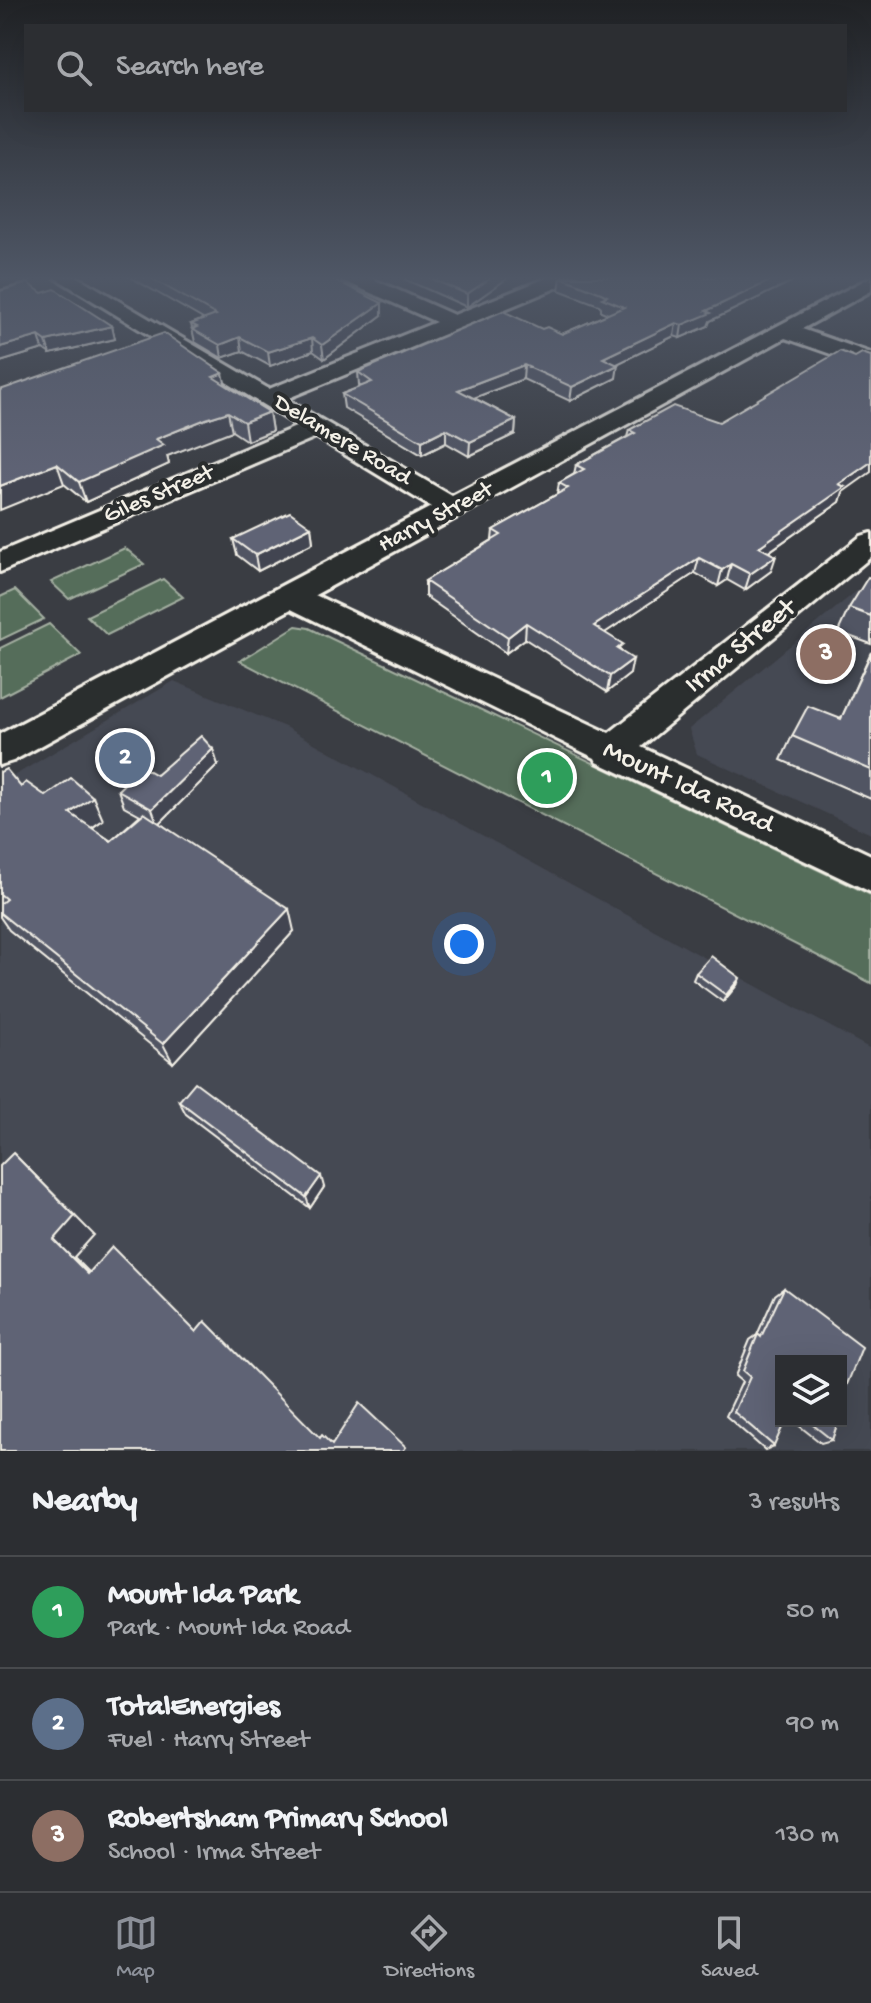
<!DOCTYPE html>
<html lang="en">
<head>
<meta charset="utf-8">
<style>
	body { margin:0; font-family:"Gochi Hand",sans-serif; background:#34363a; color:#f1f3f6 }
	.controls { position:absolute; right:24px; bottom:24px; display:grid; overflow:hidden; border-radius:0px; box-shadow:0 8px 32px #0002 }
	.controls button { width:72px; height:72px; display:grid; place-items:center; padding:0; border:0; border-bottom:2px solid #484a4d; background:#2c2e32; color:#f1f3f6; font:40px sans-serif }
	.you { position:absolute; left:464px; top:944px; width:28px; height:28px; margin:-20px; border:6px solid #fff; border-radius:50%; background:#1a73e8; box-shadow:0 0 0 12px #1a73e833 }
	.badge { display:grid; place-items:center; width:52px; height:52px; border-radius:50%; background:#8c9099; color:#fff; font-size:26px; font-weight:700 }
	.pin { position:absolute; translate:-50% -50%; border:4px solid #fff; box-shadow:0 2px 8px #0006 }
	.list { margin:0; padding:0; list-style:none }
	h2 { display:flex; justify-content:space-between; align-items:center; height:104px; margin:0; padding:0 32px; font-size:34px }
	h2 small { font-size:26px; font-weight:400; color:#a6a8ac }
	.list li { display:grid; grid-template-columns:52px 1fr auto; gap:24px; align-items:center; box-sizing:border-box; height:112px; padding:0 32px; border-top:2px solid #484a4d }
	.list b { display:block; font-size:30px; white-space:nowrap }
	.list p { margin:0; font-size:26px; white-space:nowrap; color:#a6a8ac }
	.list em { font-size:26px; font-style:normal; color:#a6a8ac }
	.icon { flex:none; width:44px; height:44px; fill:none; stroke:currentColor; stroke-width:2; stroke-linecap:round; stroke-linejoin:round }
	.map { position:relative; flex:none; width:871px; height:1451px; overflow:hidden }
	.search { position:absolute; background:#2c2e32; box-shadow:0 8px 32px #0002; left:24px; right:24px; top:24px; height:88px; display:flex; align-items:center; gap:20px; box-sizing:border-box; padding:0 28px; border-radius:0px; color:#a6a8ac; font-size:30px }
	.sheet { height:440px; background:#2c2e32 }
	nav { display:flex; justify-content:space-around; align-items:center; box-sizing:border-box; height:112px; border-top:2px solid #484a4d; background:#2c2e32; font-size:22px; color:#a6a8ac }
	nav a { display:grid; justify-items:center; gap:4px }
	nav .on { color:#8c9099 }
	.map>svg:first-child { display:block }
</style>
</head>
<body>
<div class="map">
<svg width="871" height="1451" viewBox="0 0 871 1451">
	<rect width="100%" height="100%" fill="#3a3d43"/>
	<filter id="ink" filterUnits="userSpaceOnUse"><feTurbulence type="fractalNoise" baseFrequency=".0125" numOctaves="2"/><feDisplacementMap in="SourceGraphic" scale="16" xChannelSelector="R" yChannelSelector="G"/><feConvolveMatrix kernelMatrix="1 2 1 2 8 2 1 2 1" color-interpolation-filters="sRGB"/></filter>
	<g filter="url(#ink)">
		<g fill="#454852" fill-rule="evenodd">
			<polygon points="871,579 871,834 697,754 689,729"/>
			<path d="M174,681L285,727L871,1049V1451H0V784ZM781,1361H841V1421H781Z"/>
		</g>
		<g fill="#556d5a" stroke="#a4afa1" stroke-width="2">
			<polygon points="125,548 144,564 69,599 51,582"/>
			<polygon points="163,579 183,597 107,635 87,616"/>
			<polygon points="15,590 44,619 0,640 0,597"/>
			<polygon points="49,624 81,655 0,697 0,648"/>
			<polygon points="296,626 309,628 871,895 871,983 240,661"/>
		</g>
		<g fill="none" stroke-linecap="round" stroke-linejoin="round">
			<defs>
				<g id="minor">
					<polygon points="0,277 31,277 28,281 0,289"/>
					<polygon points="54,277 78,277 269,389 436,322 344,281 341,277 368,277 454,315 549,277 576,277 573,281 286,399 452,496 871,277 871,291 802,329 871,353 871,368 785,338 315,595 609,733 861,536 871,533 871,557 641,747 871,855 871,892 597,762 595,758 291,609 13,761 0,765 0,734 431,507 316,437 0,572 0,552 298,426"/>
				</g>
			</defs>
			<use href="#minor" stroke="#f4f1e8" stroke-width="6"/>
			<use href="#minor" fill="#2a2d2e" fill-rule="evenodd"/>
		</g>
		<g fill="#515564" stroke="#f4f1e8" stroke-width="2">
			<polygon points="130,277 329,277 382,315 324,359 313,351 270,366 242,351 222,358 195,342 191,324 203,319"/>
			<polygon points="404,277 509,277 467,307 404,279"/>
			<polygon points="561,277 801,277 710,321 708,326 680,338 674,336 616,364 616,378 570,401 523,379 474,398 516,420 515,434 469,456 446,443 422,455 344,408 342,394 361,387 359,385 358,372 542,329 562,334 608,314 601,311 601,307 599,305 559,290"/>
			<polygon points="42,293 112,326 115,339 50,354 43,349 0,362"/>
			<polygon points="225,384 269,412 272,431 247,441 232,431 210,438 167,456 169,464 86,502 64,484 0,390"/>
			<polygon points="629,430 843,492 840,502 769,552 771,571 745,590 727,580 718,586 695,573 604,633 622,652 630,674 607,692 525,639 506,653 425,596 425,581 492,540 493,530 557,494 559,483 574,474 576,465 627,437"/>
			<polygon points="311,527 313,543 258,571 237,555 233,539"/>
			<polygon points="871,578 871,644 838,632 849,608"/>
			<polygon points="871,652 871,799 781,760 792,736 841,719"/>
			<polygon points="218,765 160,823 294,931 173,1063 9,930 0,917 0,772 21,787 103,820 92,828 111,841 140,815 124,806 118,790 156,775"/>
			<polygon points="696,973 737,985 723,1002 693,980"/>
			<polygon points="179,1101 324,1187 310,1208 186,1114"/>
			<polygon points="784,1288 781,1361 774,1446 765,1450 726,1416 742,1382 735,1376 750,1340 757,1335 775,1295"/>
			<polygon points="793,1421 838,1421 832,1440 821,1443"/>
		</g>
		<g fill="#424551" stroke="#f4f1e8" stroke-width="2">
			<polygon points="492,277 509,277 467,307 467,294"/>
			<polygon points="778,277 801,277 710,321 708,326 680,338 682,325 706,311"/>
			<polygon points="382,303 382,315 324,359 322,345"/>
			<polygon points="676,323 674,336 601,372 603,358"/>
			<polygon points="112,326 115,339 50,354 46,341"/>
			<polygon points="39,336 43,349 0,362 0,347"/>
			<polygon points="240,337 242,351 222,358 220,345"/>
			<polygon points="312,338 313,351 270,366 268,352"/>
			<polygon points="524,365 523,379 458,404 458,390"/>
			<polygon points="618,365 616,378 570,401 572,387"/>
			<polygon points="223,373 227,392 213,377"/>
			<polygon points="228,412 232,431 167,456 169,464 86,502 79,482 156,439 206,419"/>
			<polygon points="269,412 272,431 247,441 244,422"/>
			<polygon points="516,420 515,434 469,456 470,442"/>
			<polygon points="446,429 446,443 422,455 422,441"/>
			<polygon points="871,462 871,472 843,492 840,502 754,562 759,547 839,484"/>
			<polygon points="57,464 64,484 0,510 0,486"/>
			<polygon points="311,527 313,543 258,571 255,555"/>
			<polygon points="776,556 771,571 745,590 750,574"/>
			<polygon points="699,558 695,573 591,642 594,626"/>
			<polygon points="731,564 727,580 718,586 722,570"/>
			<polygon points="526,623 525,639 506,653 508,637"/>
			<polygon points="633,659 630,674 607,692 610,676"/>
			<polygon points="213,749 218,765 158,825 152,809"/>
			<polygon points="93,797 103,820 81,835 70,813"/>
			<polygon points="289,909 294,931 173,1063 163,1044"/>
			<polygon points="740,978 737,985 723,1002 726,995"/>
			<polygon points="13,1153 94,1235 74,1257 107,1290 88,1274 54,1240"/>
			<polygon points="321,1176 324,1187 310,1208 306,1197"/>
		</g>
		<g fill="#5e6374" stroke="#f4f1e8" stroke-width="2">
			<polygon points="149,277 329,277 382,303 322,345 312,338 268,352 240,337 220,345 192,329 197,327 191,324 216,315"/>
			<polygon points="427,277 492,277 467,294"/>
			<polygon points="561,277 778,277 706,311 711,313 682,325 676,323 603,358 618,365 572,387 524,365 458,390 516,420 470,442 446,429 422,441 342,394 372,382 358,372 503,311 542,329 547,327 562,334 624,307 602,298 607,296 601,293"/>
			<polygon points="28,283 42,293 55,289 112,326 46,341 39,336 0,347 0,291"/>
			<polygon points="164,333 223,373 213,377 269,412 244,422 228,412 206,419 156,439 164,445 79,482 57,464 0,486 0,390"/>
			<polygon points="840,351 855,357 862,353 871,356 871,462 839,484 845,487 759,547 776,556 750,574 731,564 722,570 699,558 594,626 623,644 617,649 633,659 610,676 526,623 508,637 425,581 501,535 493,530 568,488 559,483 584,469 576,465 635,433 629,430 673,406 719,422"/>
			<polygon points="290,512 311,527 255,555 233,539"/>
			<polygon points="868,577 871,578 871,616 849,608"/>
			<polygon points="871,653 871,770 792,736 808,706 841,719"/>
			<polygon points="201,736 213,749 152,809 118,790 142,767 156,775"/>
			<polygon points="6,769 21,787 26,782 46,796 71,778 93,797 70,813 111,841 144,813 289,909 163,1044 0,913 0,904 6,899 0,894 0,772"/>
			<polygon points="711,956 740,978 726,995 696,973"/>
			<polygon points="195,1082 321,1176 306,1197 179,1101"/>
			<polygon points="13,1153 75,1216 54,1240 88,1274 112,1247 196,1332 205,1321 320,1438 322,1435 332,1445 359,1403 406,1447 403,1451 0,1451 0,1166"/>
			<polygon points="784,1288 862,1347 842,1397 846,1399 841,1413 841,1361 781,1361 781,1421 785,1421 774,1446 734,1412 750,1377 743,1371 758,1334 761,1337"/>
			<polygon points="808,1421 838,1421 832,1440"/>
		</g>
	</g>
	<linearGradient id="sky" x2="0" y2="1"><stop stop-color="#202225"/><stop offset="0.58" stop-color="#4f5766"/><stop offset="1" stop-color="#4f5766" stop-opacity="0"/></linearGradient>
	<rect width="871" height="480" fill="url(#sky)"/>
	<g text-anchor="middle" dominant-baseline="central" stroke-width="8" stroke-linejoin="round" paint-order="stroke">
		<g font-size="24" fill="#f4f1e8" stroke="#2a2d2e">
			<text transform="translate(342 441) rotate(31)">Delamere Road</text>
			<text transform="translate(159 495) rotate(-23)">Giles Street</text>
			<text transform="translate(436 518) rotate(-28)">Harry Street</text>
		</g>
		<g font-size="28" fill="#f4f1e8" stroke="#2a2d2e">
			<text transform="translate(741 647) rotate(-39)">Irma Street</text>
			<text transform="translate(688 788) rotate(25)">Mount Ida Road</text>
		</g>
	</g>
</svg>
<div class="controls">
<button><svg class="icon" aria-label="layers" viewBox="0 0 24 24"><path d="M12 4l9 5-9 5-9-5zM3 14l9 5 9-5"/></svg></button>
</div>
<div class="you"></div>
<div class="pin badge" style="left:547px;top:778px;background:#2e9e5b">1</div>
<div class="pin badge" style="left:125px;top:758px;background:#5c6f8a">2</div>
<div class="pin badge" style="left:826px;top:654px;background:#8d6e63">3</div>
<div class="search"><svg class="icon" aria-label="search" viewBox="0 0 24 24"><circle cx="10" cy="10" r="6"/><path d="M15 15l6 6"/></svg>Search here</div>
</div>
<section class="sheet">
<h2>Nearby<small>3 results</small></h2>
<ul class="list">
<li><span class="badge" style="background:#2e9e5b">1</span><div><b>Mount Ida Park</b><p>Park · Mount Ida Road</p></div><em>50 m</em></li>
<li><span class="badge" style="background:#5c6f8a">2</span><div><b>TotalEnergies</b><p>Fuel · Harry Street</p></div><em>90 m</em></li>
<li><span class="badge" style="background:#8d6e63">3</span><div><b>Robertsham Primary School</b><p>School · Irma Street</p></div><em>130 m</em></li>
</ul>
</section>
<nav>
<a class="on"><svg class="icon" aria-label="map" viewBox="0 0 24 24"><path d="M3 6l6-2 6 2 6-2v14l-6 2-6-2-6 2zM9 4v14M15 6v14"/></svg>Map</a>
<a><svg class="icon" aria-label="directions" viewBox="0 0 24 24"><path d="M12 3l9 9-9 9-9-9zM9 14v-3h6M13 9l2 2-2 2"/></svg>Directions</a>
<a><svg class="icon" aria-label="saved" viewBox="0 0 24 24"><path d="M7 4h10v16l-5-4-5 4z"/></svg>Saved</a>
</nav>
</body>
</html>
